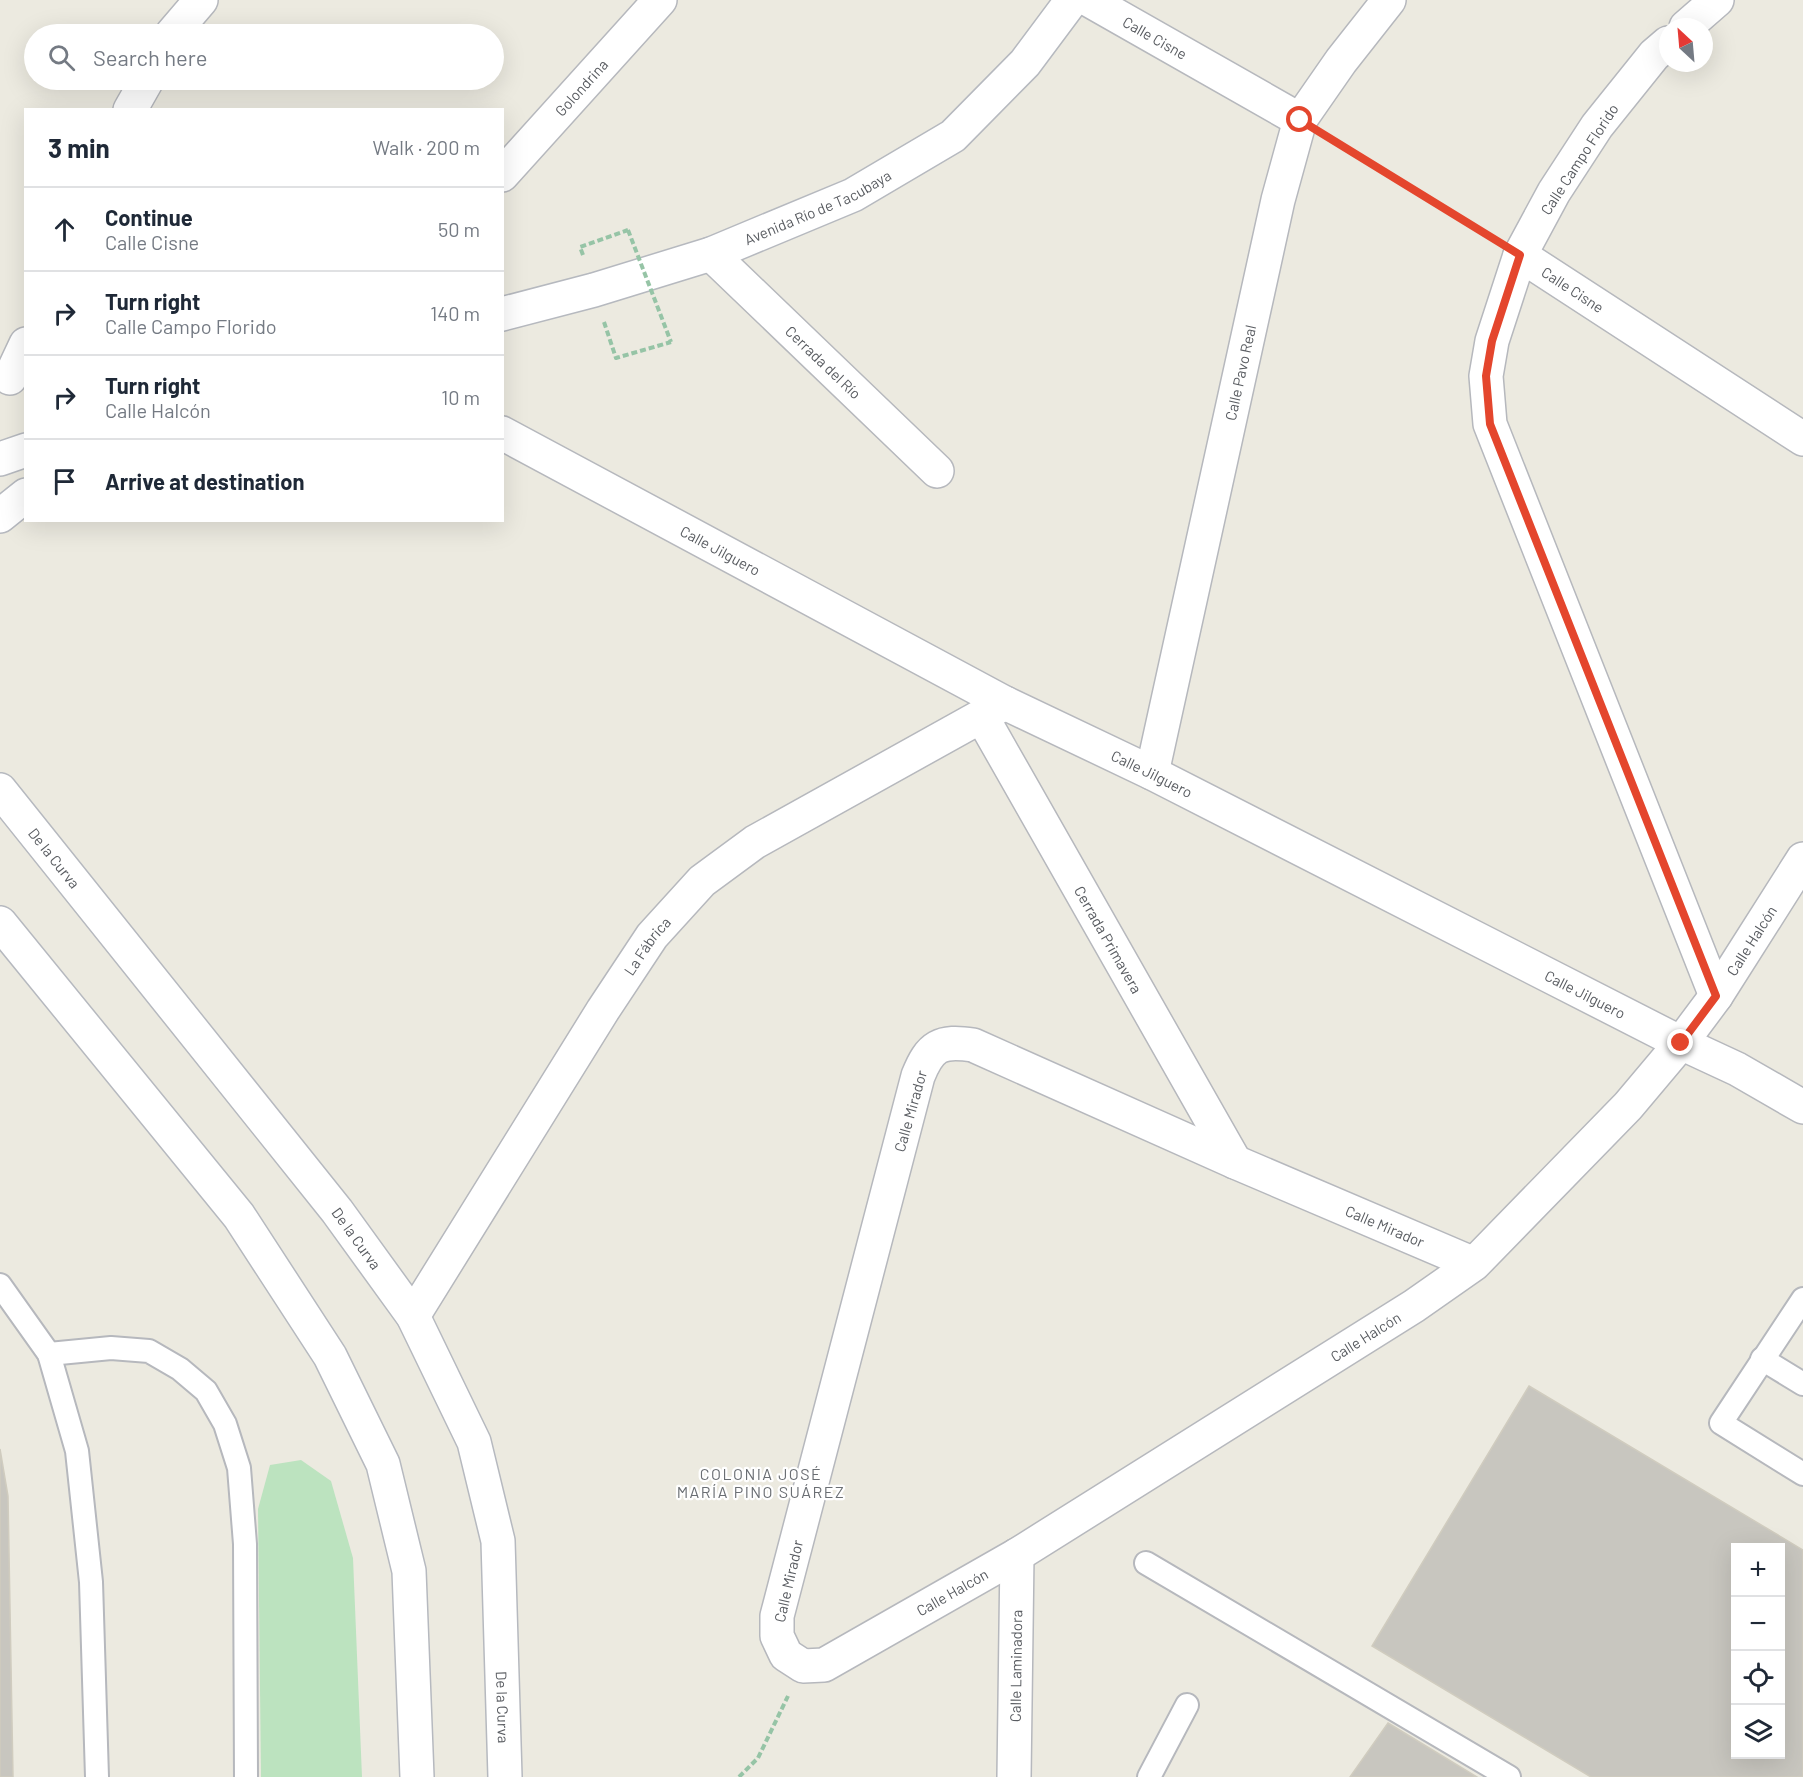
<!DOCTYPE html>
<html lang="en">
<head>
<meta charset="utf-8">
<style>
	body { margin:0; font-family:Barlow,sans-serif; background:#f2f2f3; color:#1f2937 }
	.controls { position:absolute; right:18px; bottom:18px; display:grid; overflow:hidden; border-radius:0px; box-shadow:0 6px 24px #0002 }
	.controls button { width:54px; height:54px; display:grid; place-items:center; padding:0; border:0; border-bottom:2px solid #e0e1e3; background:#fff; color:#1f2937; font:30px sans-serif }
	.compass { position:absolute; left:1659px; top:18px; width:54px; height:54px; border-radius:50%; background:#fff; box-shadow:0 6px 24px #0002; rotate:334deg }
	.stop { position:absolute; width:18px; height:18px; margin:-14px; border:4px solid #e4462d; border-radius:50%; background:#fff }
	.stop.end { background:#e4462d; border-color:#fff; box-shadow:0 2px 6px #0008 }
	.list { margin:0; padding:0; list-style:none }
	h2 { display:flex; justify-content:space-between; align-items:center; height:78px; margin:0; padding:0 24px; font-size:26px }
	h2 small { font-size:20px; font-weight:400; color:#747a83 }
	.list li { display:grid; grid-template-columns:39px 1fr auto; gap:18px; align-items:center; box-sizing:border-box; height:84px; padding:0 24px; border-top:2px solid #e0e1e3 }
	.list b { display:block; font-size:22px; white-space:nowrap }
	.list p { margin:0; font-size:20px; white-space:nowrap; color:#747a83 }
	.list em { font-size:20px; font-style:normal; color:#747a83 }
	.icon { flex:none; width:33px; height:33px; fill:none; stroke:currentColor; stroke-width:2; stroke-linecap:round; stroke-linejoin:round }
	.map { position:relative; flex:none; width:1803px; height:1777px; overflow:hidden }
	.search { position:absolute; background:#fff; box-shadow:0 6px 24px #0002; left:24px; top:24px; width:480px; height:66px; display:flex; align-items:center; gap:15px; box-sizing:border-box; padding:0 21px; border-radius:33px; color:#747a83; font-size:22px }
	.panel { position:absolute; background:#fff; box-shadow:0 6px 24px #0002; left:24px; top:108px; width:480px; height:414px; border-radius:0px }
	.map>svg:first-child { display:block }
</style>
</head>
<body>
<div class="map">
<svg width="1803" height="1777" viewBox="0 0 1803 1777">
	<rect width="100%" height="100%" fill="#eceae0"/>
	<polygon fill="#bce3bf" points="301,1460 331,1481 353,1558 362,1777 261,1777 258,1509 270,1465"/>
	<g fill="#c8c6bf" stroke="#d0ccbf" stroke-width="1.5" fill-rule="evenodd">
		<path d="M1529,1386L1803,1550V1777H1591L1372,1646ZM1736,1548H1780V1754H1736Z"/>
		<polygon points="0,1449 8,1496 13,1777 0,1777"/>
		<polygon points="1388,1723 1477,1777 1350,1777"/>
	</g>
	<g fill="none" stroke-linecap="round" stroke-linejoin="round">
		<defs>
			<g id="lane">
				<polyline points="0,1285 49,1354 77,1451 91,1582 97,1777"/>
				<polyline points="1803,1299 1721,1423 1803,1474"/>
				<polyline points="49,1354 111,1348 149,1351 180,1369 206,1391 225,1424 239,1468 245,1544 246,1777"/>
				<polyline points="1762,1359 1803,1384"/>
				<polyline points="1146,1563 1509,1777"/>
				<polyline points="1149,1777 1187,1705"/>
			</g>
			<g id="street">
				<path id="s1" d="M1089,0L1300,120"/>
				<polyline points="1686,27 1717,0"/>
				<polyline points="172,34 201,0"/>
				<polyline points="1668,43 1654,55 1597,126 1554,192 1520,255 1492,341 1486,376 1490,424 1716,996"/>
				<polyline points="130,110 147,80"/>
				<path id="s2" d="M502,175L660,0"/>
				<path id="s3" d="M711,254L937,471"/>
				<path id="s4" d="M1520,255L1803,439"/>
				<polyline points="10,378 26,344"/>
				<path id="s5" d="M502,433L1005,703L1152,773L1681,1043L1737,1069L1803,1107"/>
				<path id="s6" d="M982,717L1235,1162"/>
				<path id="s7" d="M1152,773L1278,200L1300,120L1341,61L1389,0"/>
				<path id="s8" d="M1474,1264L1235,1162L973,1045C940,1040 930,1046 918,1076L777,1616V1636L786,1655L803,1666L824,1665L1017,1555L1414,1306L1474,1264L1628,1106L1681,1043L1716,996L1803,859"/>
				<path id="s9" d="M413,1316L603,1010L652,936L702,881L755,842L1005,703"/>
				<path id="s10" d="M1014,1777L1017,1555"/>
			</g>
			<g id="secondary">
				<path id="s11" d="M502,314L594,290L711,254L853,195L953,136L1025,63L1072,0"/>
				<polyline points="0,459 26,450"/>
				<polyline points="0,516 26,495"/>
				<path id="s12" d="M0,790L337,1211L413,1316L474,1442L498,1541L505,1777"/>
				<polyline points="0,923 239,1216 330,1356 383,1464 409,1571 417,1777"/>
			</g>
		</defs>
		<use href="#lane" stroke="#b6b8bd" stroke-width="26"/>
		<use href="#street" stroke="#b6b8bd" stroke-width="36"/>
		<use href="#secondary" stroke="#b6b9bf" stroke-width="36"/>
		<g stroke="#96c4a6" stroke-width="4" stroke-dasharray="6 3" stroke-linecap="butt">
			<polyline points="1332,139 1489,236"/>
			<polyline points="583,255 580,247 628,230"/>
			<polyline points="604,322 616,358 671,342"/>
			<polyline points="739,1777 758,1758 788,1696"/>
		</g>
		<use href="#lane" stroke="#fff" stroke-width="22"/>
		<use href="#street" stroke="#fff" stroke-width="33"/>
		<use href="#secondary" stroke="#fff" stroke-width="33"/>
		<polyline stroke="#96c4a6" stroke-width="4" stroke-dasharray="6 3" stroke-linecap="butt" points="628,230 671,342"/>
	</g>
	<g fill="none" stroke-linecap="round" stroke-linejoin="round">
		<polyline stroke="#e4462d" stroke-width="8" points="1300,120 1520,255 1492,341 1486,376 1490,424 1716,996 1681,1043"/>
	</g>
	<g text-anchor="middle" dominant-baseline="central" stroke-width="4.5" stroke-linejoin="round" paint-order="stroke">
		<g font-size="15" fill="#595c61" stroke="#fff">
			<text stroke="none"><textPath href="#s1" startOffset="76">Calle Cisne</textPath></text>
			<text stroke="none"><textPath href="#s2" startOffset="118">Golondrina</textPath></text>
			<text transform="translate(1579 159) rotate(-57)">Calle Campo Florido</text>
			<text stroke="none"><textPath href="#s11" startOffset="334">Avenida Río de Tacubaya</textPath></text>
			<text stroke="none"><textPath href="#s4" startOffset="63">Calle Cisne</textPath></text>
			<text stroke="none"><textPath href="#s3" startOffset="156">Cerrada del Río</textPath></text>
			<text stroke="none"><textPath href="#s7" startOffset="410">Calle Pavo Real</textPath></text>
			<text stroke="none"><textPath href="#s5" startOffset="248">Calle Jilguero</textPath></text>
			<text stroke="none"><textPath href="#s5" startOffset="734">Calle Jilguero</textPath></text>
			<text stroke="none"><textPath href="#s12" startOffset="87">De la Curva</textPath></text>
			<text stroke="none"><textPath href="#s6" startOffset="256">Cerrada Primavera</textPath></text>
			<text stroke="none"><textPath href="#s8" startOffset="2450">Calle Halcón</textPath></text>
			<text stroke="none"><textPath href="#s9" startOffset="438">La Fábrica</textPath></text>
			<text stroke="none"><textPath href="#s5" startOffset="1220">Calle Jilguero</textPath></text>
			<text transform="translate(910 1111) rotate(-74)">Calle Mirador</text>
			<text transform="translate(1385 1226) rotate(23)">Calle Mirador</text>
			<text stroke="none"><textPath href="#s12" startOffset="573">De la Curva</textPath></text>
			<text stroke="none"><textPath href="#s8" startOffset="1892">Calle Halcón</textPath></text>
			<text transform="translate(788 1581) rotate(-77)">Calle Mirador</text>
			<text stroke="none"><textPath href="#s8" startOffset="1406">Calle Halcón</textPath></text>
			<text stroke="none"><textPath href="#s10" startOffset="111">Calle Laminadora</textPath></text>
			<text stroke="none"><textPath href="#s12" startOffset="1077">De la Curva</textPath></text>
		</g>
		<g font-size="16" letter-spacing="1.5" fill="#6a6e73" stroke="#fff">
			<text x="761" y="1473">COLONIA JOSÉ<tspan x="761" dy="18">MARÍA PINO SUÁREZ</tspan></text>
		</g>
	</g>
</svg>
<div class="controls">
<button>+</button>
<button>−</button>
<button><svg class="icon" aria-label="locate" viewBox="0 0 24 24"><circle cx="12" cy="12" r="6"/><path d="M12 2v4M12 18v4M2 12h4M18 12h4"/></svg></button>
<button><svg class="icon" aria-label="layers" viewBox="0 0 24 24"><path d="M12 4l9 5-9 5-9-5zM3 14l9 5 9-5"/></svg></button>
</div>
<svg class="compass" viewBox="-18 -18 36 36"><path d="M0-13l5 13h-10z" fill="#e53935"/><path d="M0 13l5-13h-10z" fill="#747a83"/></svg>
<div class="stop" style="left:1300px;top:120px"></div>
<div class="stop end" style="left:1681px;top:1043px"></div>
<div class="search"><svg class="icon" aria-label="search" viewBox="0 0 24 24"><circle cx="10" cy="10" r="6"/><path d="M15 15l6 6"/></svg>Search here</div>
<section class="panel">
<h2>3 min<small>Walk · 200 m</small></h2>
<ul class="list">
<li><svg class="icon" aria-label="ahead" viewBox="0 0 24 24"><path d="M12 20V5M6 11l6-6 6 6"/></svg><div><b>Continue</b><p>Calle Cisne</p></div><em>50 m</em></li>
<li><svg class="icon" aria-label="right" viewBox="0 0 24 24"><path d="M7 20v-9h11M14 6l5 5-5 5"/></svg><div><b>Turn right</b><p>Calle Campo Florido</p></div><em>140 m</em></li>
<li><svg class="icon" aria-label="right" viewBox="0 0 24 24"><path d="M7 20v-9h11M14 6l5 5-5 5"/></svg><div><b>Turn right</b><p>Calle Halcón</p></div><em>10 m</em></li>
<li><svg class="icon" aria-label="arrive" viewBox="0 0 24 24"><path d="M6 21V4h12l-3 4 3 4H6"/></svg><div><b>Arrive at destination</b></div></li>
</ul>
</section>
</div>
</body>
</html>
